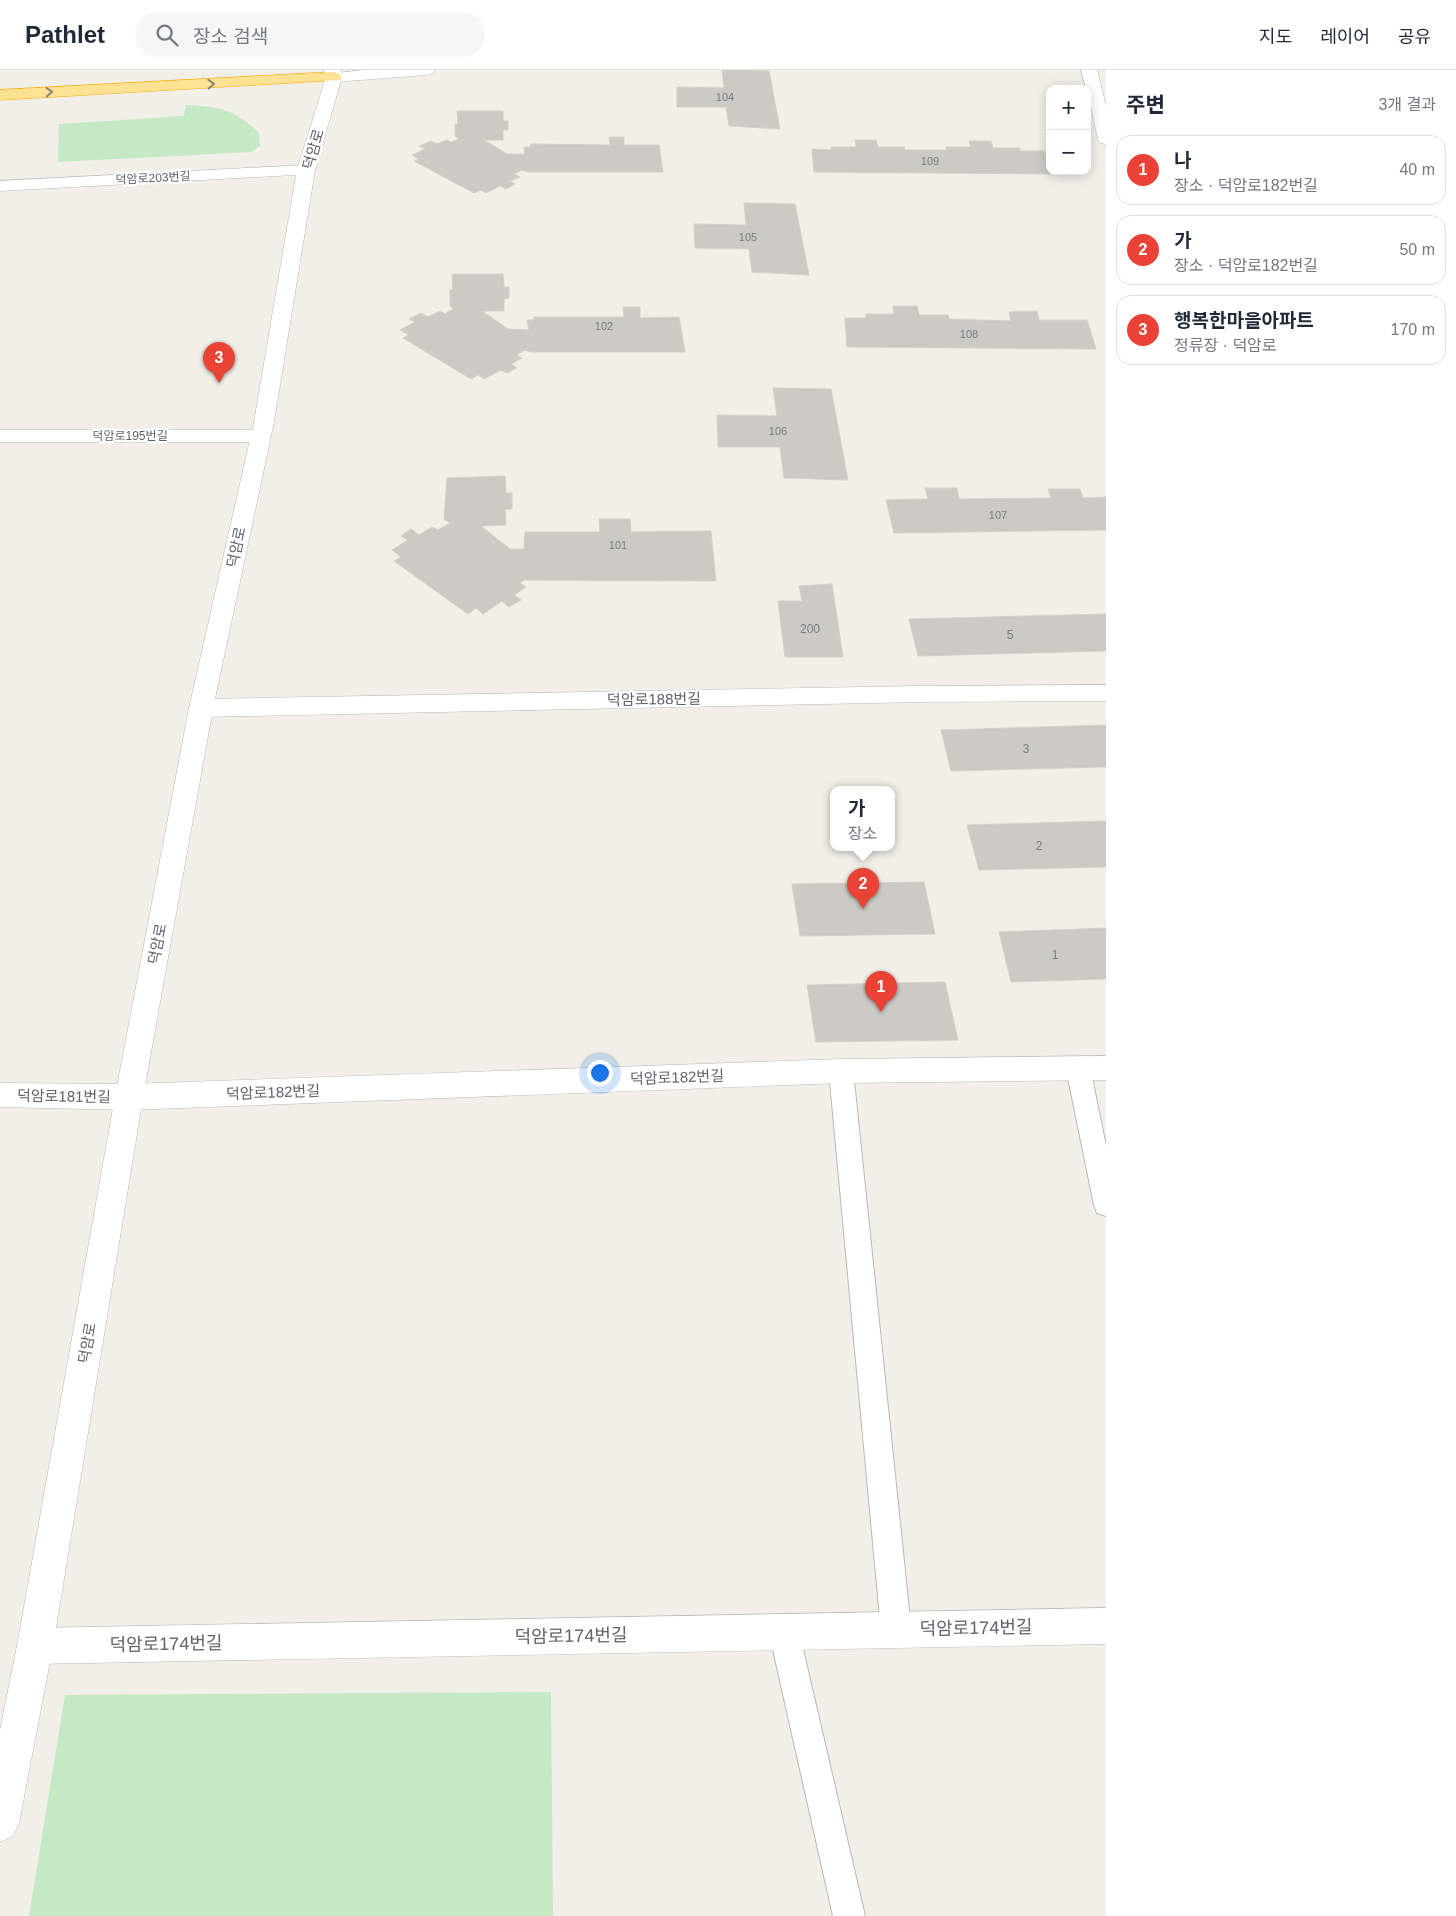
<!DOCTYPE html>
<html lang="ko">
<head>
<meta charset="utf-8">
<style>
	body { margin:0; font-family:Arial,"Noto Sans KR",sans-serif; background:#f6f6f7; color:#1f2937 }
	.controls { position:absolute; right:15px; top:15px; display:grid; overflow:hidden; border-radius:10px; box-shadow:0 2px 12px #0003 }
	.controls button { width:45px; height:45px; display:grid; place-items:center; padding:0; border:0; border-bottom:1px solid #e0e1e3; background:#fff; color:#1f2937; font:25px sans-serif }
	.you { position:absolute; left:599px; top:1002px; width:18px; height:18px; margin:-12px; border:4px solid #fff; border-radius:50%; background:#1a73e8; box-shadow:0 0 0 8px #1a73e833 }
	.badge { display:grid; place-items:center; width:32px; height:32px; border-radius:50%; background:#ea4335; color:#fff; font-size:16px; font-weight:700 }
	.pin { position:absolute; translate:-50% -41px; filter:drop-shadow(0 1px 2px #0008) }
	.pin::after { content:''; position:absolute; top:26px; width:18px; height:15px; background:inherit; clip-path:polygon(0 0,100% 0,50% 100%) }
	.popup { position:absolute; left:830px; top:716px; width:65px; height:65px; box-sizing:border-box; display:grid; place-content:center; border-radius:10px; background:#fff; filter:drop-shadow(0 1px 4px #0005); font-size:16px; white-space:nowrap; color:#747a83 }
	.popup b { font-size:19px; color:#1f2937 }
	.popup::after { content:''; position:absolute; left:50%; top:100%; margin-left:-10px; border:10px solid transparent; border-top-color:#fff }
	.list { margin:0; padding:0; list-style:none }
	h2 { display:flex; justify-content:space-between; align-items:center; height:65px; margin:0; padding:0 20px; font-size:21px }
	h2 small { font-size:16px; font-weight:400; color:#747a83 }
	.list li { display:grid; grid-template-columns:32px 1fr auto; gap:15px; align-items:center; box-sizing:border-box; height:70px; margin:0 10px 10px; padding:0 10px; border:1px solid #e0e1e3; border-radius:15px }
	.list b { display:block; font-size:19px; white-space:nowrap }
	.list p { margin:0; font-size:16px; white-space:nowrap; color:#747a83 }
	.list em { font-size:16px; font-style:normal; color:#747a83 }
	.icon { flex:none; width:28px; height:28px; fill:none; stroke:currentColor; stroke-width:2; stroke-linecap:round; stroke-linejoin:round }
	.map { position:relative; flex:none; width:1106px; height:1846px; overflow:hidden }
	header { display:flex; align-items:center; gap:30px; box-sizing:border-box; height:70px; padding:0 25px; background:#fff; border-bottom:1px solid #e0e1e3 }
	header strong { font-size:24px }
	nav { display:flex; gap:28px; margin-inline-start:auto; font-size:18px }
	.search { width:350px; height:45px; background:#f6f6f7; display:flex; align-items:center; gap:12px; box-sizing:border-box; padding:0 18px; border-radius:28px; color:#747a83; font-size:19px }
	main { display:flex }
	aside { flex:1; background:#fff }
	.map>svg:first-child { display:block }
</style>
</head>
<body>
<header>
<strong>Pathlet</strong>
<div class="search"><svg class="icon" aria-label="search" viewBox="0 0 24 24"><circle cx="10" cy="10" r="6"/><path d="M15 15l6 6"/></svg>장소 검색</div>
<nav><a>지도</a><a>레이어</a><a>공유</a></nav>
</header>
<main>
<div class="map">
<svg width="1106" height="1846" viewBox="0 0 1106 1846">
	<rect width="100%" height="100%" fill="#f1efe8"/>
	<g fill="#c5e8c5">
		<path d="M186,35C221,37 234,39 259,63L260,76L251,82L58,92L59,54L184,46Z"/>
		<polygon points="551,1622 553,1846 29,1846 65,1625"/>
	</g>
	<g fill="#cccac5" stroke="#d6d1c6">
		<polygon points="722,0 769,1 780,59 729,56 726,37 677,37 677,17 724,18"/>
		<polygon points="457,41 503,41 503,51 508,51 508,60 503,60 503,70 484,70 507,84 525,84 524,77 530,77 531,74 610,75 609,67 624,67 624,75 659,75 663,102 528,102 522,100 514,104 520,107 510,111 515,114 506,119 500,116 486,123 481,120 474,123 414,91 419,89 412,85 426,79 419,76 431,71 437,74 447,70 451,72 459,69 455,66 455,54 458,54"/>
		<polygon points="855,70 876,70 878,77 904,77 905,80 947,80 946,77 971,77 969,71 991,71 993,78 1020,78 1020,81 1044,81 1051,104 814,102 812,79 831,80 831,77 856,77"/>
		<polygon points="744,133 795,134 809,205 752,202 749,179 695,178 694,154 746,155"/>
		<polygon points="452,204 503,204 504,217 509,217 509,228 504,229 504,241 482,241 508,259 529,260 527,250 534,250 534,247 624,247 623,237 640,237 640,248 679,247 685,282 531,282 525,280 516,285 522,288 511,294 517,298 507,303 501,300 484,309 478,305 471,309 403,268 409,265 400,260 415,252 409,249 421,243 428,247 440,241 445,244 453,239 450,236 450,220 453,220"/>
		<polygon points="893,236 917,236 919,245 948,245 949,249 1011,251 1009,242 1037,241 1039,250 1087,250 1096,279 847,277 845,248 866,248 866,244 894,244"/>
		<polygon points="773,318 831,319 848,410 784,408 780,377 718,377 717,345 777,346"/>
		<polygon points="505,406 506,423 512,423 512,439 505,439 506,455 481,456 510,479 524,479 525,462 600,462 599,449 630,449 631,462 711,461 716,511 524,510 520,513 526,517 514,525 521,530 509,537 502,531 483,544 476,538 468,544 394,491 401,487 392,480 408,470 401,466 411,459 419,465 432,457 438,460 450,453 444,449 447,408"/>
		<polygon points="925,418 957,418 959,429 1051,428 1048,419 1080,419 1083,428 1106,427 1106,460 894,463 886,430 928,429"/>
		<polygon points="832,514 843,587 785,587 778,531 802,531 799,516"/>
		<polygon points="1106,544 1106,581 918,586 909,549"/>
		<polygon points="1106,655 1106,697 951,701 941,660"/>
		<polygon points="1106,751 1106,797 979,800 967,755"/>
		<polygon points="924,812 935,864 800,866 792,814"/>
		<polygon points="1106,858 1106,909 1011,912 999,862"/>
		<polygon points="945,912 958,970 816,972 807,915"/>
	</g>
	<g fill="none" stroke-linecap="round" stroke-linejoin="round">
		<defs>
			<g id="service">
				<polygon points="1078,988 1086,991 1090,998 1106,1076 1106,1146 1097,1143 1094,1135 1066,998 1070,991"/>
				<polygon points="841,991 849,994 853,1001 911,1559 906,1569 896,1574 886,1569 881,1559 829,1001 833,994"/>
				<polygon points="784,1547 794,1552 799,1562 865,1846 833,1846 769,1562 774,1552"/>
			</g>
			<g id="minor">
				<polygon points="1081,0 1097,0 1106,36 1106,74 1100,73 1098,69 1087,19 1086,19"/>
				<polygon points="306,95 312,96 315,100 312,104 0,121 0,111"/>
				<polygon points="0,360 260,360 267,362 270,366 267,370 260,372 0,372"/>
				<polygon points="1106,615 1106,631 920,632 201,647 193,644 189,638 193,632 201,629 920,616"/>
				<polygon points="1106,986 1106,1010 841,1013 129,1040 0,1037 0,1013 129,1014 841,989"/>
				<polygon points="1106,1538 1106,1574 35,1594 22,1589 17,1576 22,1563 35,1558"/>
			</g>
			<polygon id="tertiary" points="324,0 340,0 342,7 315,100 274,352 213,638 143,1027 53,1576 19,1753 13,1766 0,1772 0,1660 17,1576 115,1027 189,638 254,352 297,100 326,7"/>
			<polygon id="secondary" points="364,0 435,0 433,3 427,5 334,12 328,10 326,7 328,4"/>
			<polygon id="motorway" points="334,2 340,4 342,7 340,10 0,30 0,20"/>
		</defs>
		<use href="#service" stroke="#b5b8bc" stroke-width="2"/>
		<use href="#minor" stroke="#b5b8bc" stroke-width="1"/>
		<use href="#tertiary" stroke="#b5b8bc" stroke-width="1"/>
		<use href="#secondary" stroke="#b6babf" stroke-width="1"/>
		<use href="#motorway" stroke="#f9ab00" stroke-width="1"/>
		<use href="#service" fill="#fff" fill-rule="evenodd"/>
		<use href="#minor" fill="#fff" fill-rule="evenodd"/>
		<use href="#tertiary" fill="#fff" fill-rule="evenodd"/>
		<use href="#secondary" fill="#fff" fill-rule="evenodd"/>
		<use href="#motorway" fill="#fde293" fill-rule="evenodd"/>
	</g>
	<defs><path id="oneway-chevron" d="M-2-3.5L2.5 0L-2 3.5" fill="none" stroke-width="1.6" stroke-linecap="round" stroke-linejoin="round" transform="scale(1.25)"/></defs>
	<g stroke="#8e8975">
		<use href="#oneway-chevron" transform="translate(211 14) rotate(-3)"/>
		<use href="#oneway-chevron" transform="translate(49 22) rotate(-3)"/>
	</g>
	<g text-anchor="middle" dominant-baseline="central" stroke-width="4.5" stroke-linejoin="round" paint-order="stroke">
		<g font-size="11" fill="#7a7d7f">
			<text x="725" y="27">104</text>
			<text x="930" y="91">109</text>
			<text x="748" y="167">105</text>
			<text x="604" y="256">102</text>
			<text x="969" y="264">108</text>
			<text x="778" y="361">106</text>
			<text x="998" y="445">107</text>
			<text x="618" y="475">101</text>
		</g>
		<g font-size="12" fill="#5f6368" stroke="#fff">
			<text transform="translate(153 108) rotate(-3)">덕암로203번길</text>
			<text x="130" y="366">덕암로195번길</text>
		</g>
		<g font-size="12" fill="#7a7d7f">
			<text x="810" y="559">200</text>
			<text x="1010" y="565">5</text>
			<text x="1026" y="679">3</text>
			<text x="1039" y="776">2</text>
			<text x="1055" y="885">1</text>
		</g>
		<g font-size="15" fill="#5f6368" stroke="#fff">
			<text transform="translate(313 79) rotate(-74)">덕암로</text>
			<text transform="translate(236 477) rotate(-78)">덕암로</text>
			<text transform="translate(654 629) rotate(-1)">덕암로188번길</text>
			<text transform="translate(157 874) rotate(-79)">덕암로</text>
			<text transform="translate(677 1007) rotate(-2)">덕암로182번길</text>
			<text transform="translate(273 1022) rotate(-2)">덕암로182번길</text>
			<text transform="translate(64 1026) rotate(1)">덕암로181번길</text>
			<text transform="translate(87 1273) rotate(-80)">덕암로</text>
		</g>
		<g font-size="18" fill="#5f6368" stroke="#fff">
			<text transform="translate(976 1558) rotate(-1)">덕암로174번길</text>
			<text transform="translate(571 1566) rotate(-1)">덕암로174번길</text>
			<text transform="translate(166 1574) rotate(-1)">덕암로174번길</text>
		</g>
	</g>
</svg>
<div class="controls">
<button>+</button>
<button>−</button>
</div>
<div class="you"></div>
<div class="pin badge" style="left:881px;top:942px">1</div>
<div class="pin badge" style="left:863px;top:839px">2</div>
<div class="popup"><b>가</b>장소</div>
<div class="pin badge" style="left:219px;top:313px">3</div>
</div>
<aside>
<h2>주변<small>3개 결과</small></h2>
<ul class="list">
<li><span class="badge">1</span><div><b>나</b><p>장소 · 덕암로182번길</p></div><em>40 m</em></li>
<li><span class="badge">2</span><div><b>가</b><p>장소 · 덕암로182번길</p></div><em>50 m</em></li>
<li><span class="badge">3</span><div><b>행복한마을아파트</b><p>정류장 · 덕암로</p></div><em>170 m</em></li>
</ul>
</aside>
</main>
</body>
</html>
